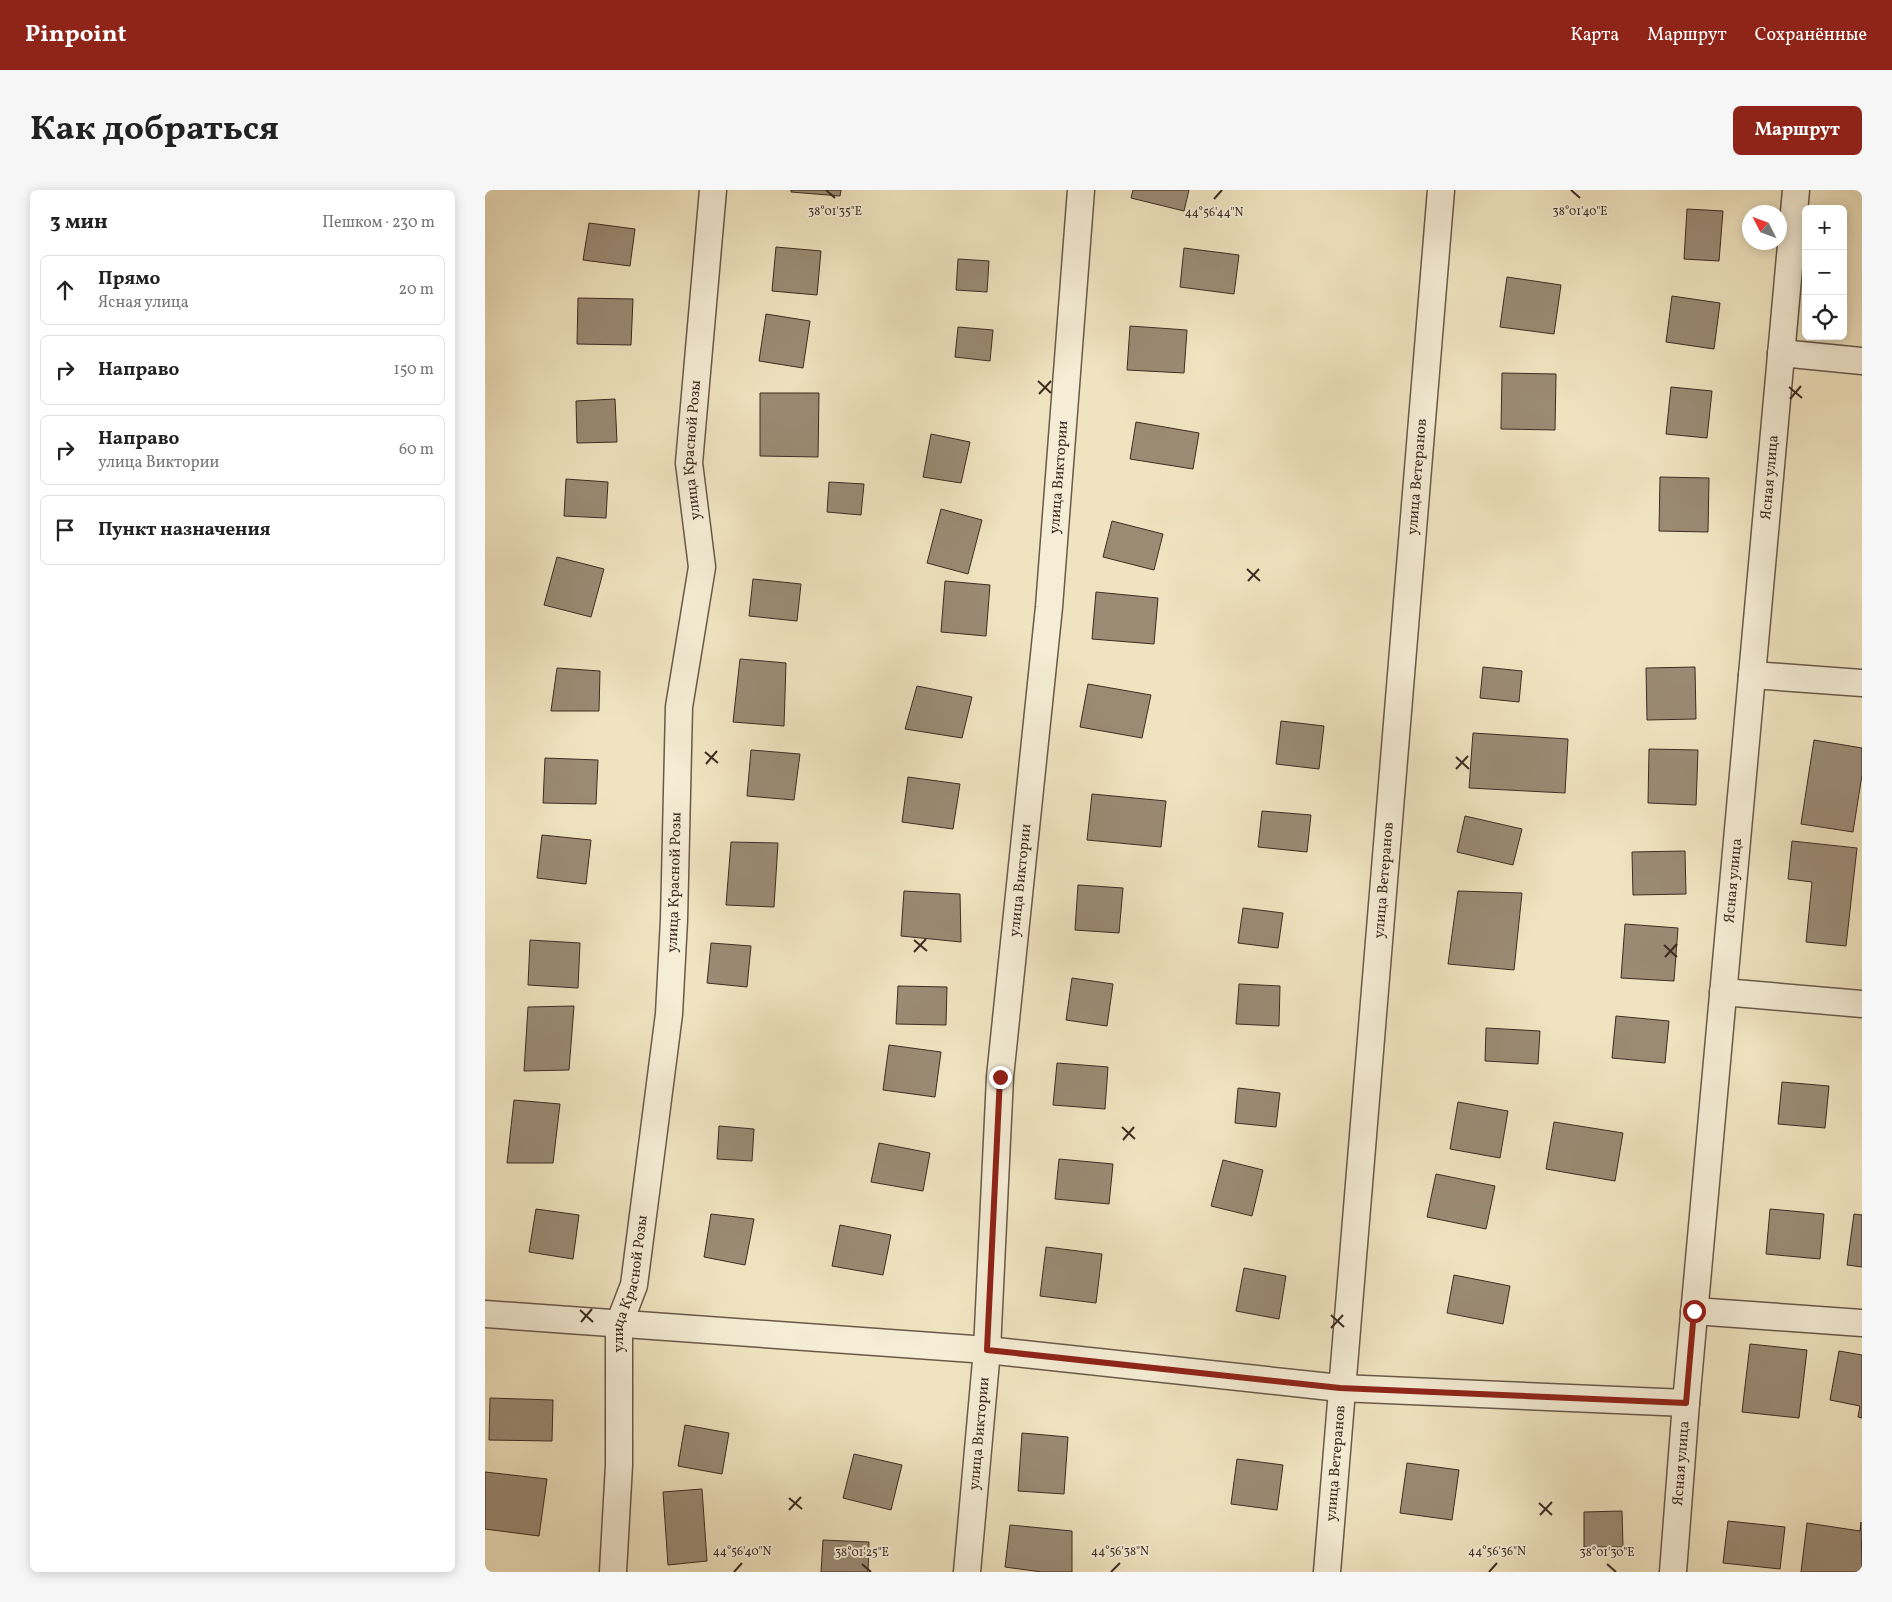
<!DOCTYPE html>
<html lang="ru">
<head>
<meta charset="utf-8">
<style>
	body { margin:0; font-family:Vollkorn,serif; background:#f6f6f6; color:#222 }
	.controls { position:absolute; right:15px; top:15px; display:grid; overflow:hidden; border-radius:8px; box-shadow:0 2px 12px #0003 }
	.controls button { width:45px; height:45px; display:grid; place-items:center; padding:0; border:0; border-bottom:1px solid #e0e0e0; background:#fff; color:#222; font:25px sans-serif }
	.compass { position:absolute; left:1257px; top:15px; width:45px; height:45px; border-radius:50%; background:#fff; box-shadow:0 2px 12px #0003; rotate:312deg }
	.stop { position:absolute; width:15px; height:15px; margin:-11px; border:4px solid #8f2418; border-radius:50%; background:#fff }
	.stop.end { background:#8f2418; border-color:#fff; box-shadow:0 1px 5px #0008 }
	.list { margin:0; padding:0; list-style:none }
	h2 { display:flex; justify-content:space-between; align-items:center; height:65px; margin:0; padding:0 20px; font-size:21px }
	h2 small { font-size:16px; font-weight:400; color:#767676 }
	.list li { display:grid; grid-template-columns:32px 1fr auto; gap:15px; align-items:center; box-sizing:border-box; height:70px; margin:0 10px 10px; padding:0 10px; border:1px solid #e0e0e0; border-radius:8px }
	.list b { display:block; font-size:19px; white-space:nowrap }
	.list p { margin:0; font-size:16px; white-space:nowrap; color:#767676 }
	.list em { font-size:16px; font-style:normal; color:#767676 }
	.icon { flex:none; width:28px; height:28px; fill:none; stroke:currentColor; stroke-width:2; stroke-linecap:round; stroke-linejoin:round }
	.map { position:relative; flex:none; width:1377px; height:1382px; overflow:hidden; border-radius:8px }
	header { display:flex; align-items:center; gap:30px; box-sizing:border-box; height:70px; padding:0 25px; background:#8f2418; color:#fff }
	header strong { font-size:24px }
	nav { display:flex; gap:28px; margin-inline-start:auto; font-size:18px }
	.intro { display:flex; align-items:center; justify-content:space-between; box-sizing:border-box; height:120px; padding:0 30px }
	h1 { margin:0; font-size:35px }
	.button { padding:12px 22px; border-radius:8px; background:#8f2418; color:#fff; font-size:18px; font-weight:700 }
	main { display:flex; gap:30px; padding:0 30px }
	aside { flex:1; background:#fff; border-radius:8px; box-shadow:0 2px 12px #0003 }
	.map>svg:first-child { display:block }
</style>
</head>
<body>
<header>
<strong>Pinpoint</strong>
<nav><a>Карта</a><a>Маршрут</a><a>Сохранённые</a></nav>
</header>
<div class="intro"><h1>Как добраться</h1><a class="button">Маршрут</a></div>
<main>
<aside>
<h2>3 мин<small>Пешком · 230 m</small></h2>
<ul class="list">
<li><svg class="icon" aria-label="ahead" viewBox="0 0 24 24"><path d="M12 20V5M6 11l6-6 6 6"/></svg><div><b>Прямо</b><p>Ясная улица</p></div><em>20 m</em></li>
<li><svg class="icon" aria-label="right" viewBox="0 0 24 24"><path d="M7 20v-9h11M14 6l5 5-5 5"/></svg><div><b>Направо</b></div><em>150 m</em></li>
<li><svg class="icon" aria-label="right" viewBox="0 0 24 24"><path d="M7 20v-9h11M14 6l5 5-5 5"/></svg><div><b>Направо</b><p>улица Виктории</p></div><em>60 m</em></li>
<li><svg class="icon" aria-label="arrive" viewBox="0 0 24 24"><path d="M6 21V4h12l-3 4 3 4H6"/></svg><div><b>Пункт назначения</b></div></li>
</ul>
</aside>
<div class="map">
<svg width="1377" height="1382" viewBox="0 0 1377 1382">
	<rect width="100%" height="100%" fill="#f0e4c0"/>
	<filter id="stains"><feTurbulence type="fractalNoise" baseFrequency=".004" numOctaves="4"/><feColorMatrix values="0 0 0 0 .2 0 0 0 0 .09 0 0 0 0 .02 0 0 0 .5 -.17"/></filter>
	<radialGradient id="worn" r=".72"><stop offset=".6" stop-color="#630" stop-opacity="0"/><stop offset="1" stop-color="#630" stop-opacity=".3"/></radialGradient>
	<g fill="#9b8b75" stroke="#3e2b23">
		<polygon points="306,0 356,0 355,6 306,2"/>
		<polygon points="648,0 704,0 699,21 646,8"/>
		<polygon points="1202,19 1238,21 1234,71 1199,69"/>
		<polygon points="104,33 150,39 145,76 98,70"/>
		<polygon points="291,57 336,61 332,105 287,101"/>
		<polygon points="699,58 754,65 749,104 695,97"/>
		<polygon points="473,69 504,71 502,102 471,100"/>
		<polygon points="1022,87 1076,95 1069,144 1015,137"/>
		<polygon points="1187,106 1235,113 1229,159 1181,152"/>
		<polygon points="93,108 148,109 146,155 92,154"/>
		<polygon points="281,124 325,131 318,178 274,171"/>
		<polygon points="645,136 702,140 699,183 642,180"/>
		<polygon points="473,137 508,140 505,171 470,167"/>
		<polygon points="1017,183 1071,184 1070,240 1016,239"/>
		<polygon points="1186,197 1227,201 1222,248 1181,244"/>
		<polygon points="275,203 334,203 333,267 275,266"/>
		<polygon points="130,209 132,252 92,253 91,211"/>
		<polygon points="651,232 714,243 708,279 645,269"/>
		<polygon points="446,244 485,252 476,293 438,287"/>
		<polygon points="1175,287 1224,288 1223,342 1174,341"/>
		<polygon points="81,289 123,292 121,328 79,326"/>
		<polygon points="344,292 379,294 376,325 342,322"/>
		<polygon points="456,319 497,330 483,384 442,373"/>
		<polygon points="627,331 678,344 669,380 618,367"/>
		<polygon points="72,367 119,379 106,427 59,415"/>
		<polygon points="268,389 316,394 312,431 264,426"/>
		<polygon points="460,391 505,395 501,446 456,442"/>
		<polygon points="611,402 673,408 669,454 607,449"/>
		<polygon points="255,469 301,473 299,536 248,532"/>
		<polygon points="998,477 1037,481 1034,512 995,508"/>
		<polygon points="1210,477 1211,529 1162,530 1161,478"/>
		<polygon points="72,478 115,481 114,521 66,521"/>
		<polygon points="603,494 666,505 657,548 595,537"/>
		<polygon points="432,496 487,507 477,548 420,539"/>
		<polygon points="796,531 839,536 834,579 791,574"/>
		<polygon points="988,543 1083,549 1080,603 984,598"/>
		<polygon points="1329,550 1377,558 1377,585 1368,642 1316,634"/>
		<polygon points="1164,559 1213,560 1211,615 1163,613"/>
		<polygon points="266,560 315,564 309,610 262,606"/>
		<polygon points="60,568 113,570 111,614 58,613"/>
		<polygon points="423,587 475,594 468,639 417,632"/>
		<polygon points="607,604 681,611 676,657 602,650"/>
		<polygon points="777,621 826,625 822,662 773,657"/>
		<polygon points="980,626 1037,639 1028,675 972,662"/>
		<polygon points="57,645 106,650 101,694 52,688"/>
		<polygon points="1307,651 1372,658 1361,756 1321,752 1327,692 1303,689"/>
		<polygon points="246,652 293,653 289,717 241,715"/>
		<polygon points="1200,661 1201,704 1148,705 1147,662"/>
		<polygon points="593,695 638,698 634,743 590,740"/>
		<polygon points="419,701 475,704 476,752 416,746"/>
		<polygon points="973,701 1037,703 1029,780 963,774"/>
		<polygon points="758,718 798,723 793,758 753,753"/>
		<polygon points="1140,734 1193,738 1189,791 1136,788"/>
		<polygon points="45,750 95,753 93,798 43,795"/>
		<polygon points="226,753 266,756 262,797 222,793"/>
		<polygon points="587,788 628,794 622,836 581,830"/>
		<polygon points="754,794 795,796 794,836 751,834"/>
		<polygon points="413,796 462,797 461,835 411,834"/>
		<polygon points="89,816 84,880 39,881 43,817"/>
		<polygon points="1131,826 1184,831 1180,873 1127,868"/>
		<polygon points="1001,838 1055,841 1053,874 1000,871"/>
		<polygon points="404,855 456,862 450,907 398,900"/>
		<polygon points="572,873 623,877 620,919 568,915"/>
		<polygon points="1297,892 1344,896 1340,938 1293,934"/>
		<polygon points="753,898 795,903 791,937 750,933"/>
		<polygon points="29,910 75,914 68,973 22,973"/>
		<polygon points="973,912 1023,921 1015,968 965,959"/>
		<polygon points="1069,932 1138,943 1130,991 1061,979"/>
		<polygon points="234,936 269,939 267,971 232,969"/>
		<polygon points="394,953 445,963 438,1001 386,992"/>
		<polygon points="574,969 628,974 624,1014 570,1009"/>
		<polygon points="738,970 778,980 767,1026 726,1016"/>
		<polygon points="951,984 1010,996 1001,1039 942,1027"/>
		<polygon points="51,1019 94,1025 88,1069 44,1062"/>
		<polygon points="1285,1019 1339,1024 1335,1069 1281,1064"/>
		<polygon points="226,1024 269,1029 260,1075 219,1067"/>
		<polygon points="1369,1024 1377,1025 1377,1077 1362,1075"/>
		<polygon points="355,1035 406,1045 398,1085 347,1076"/>
		<polygon points="561,1057 617,1064 611,1113 555,1106"/>
		<polygon points="759,1078 801,1086 794,1129 751,1121"/>
		<polygon points="969,1085 1025,1096 1018,1134 962,1123"/>
		<polygon points="1265,1154 1322,1160 1314,1228 1257,1222"/>
		<polygon points="1354,1161 1377,1165 1377,1228 1373,1227 1375,1216 1345,1210"/>
		<polygon points="5,1208 68,1210 67,1251 4,1250"/>
		<polygon points="200,1235 244,1243 237,1284 193,1276"/>
		<polygon points="537,1243 583,1247 579,1304 533,1301"/>
		<polygon points="369,1264 417,1275 406,1320 358,1308"/>
		<polygon points="752,1269 798,1275 792,1320 746,1314"/>
		<polygon points="922,1273 974,1280 967,1330 915,1323"/>
		<polygon points="0,1282 62,1289 54,1346 0,1339"/>
		<polygon points="217,1299 222,1371 183,1375 178,1302"/>
		<polygon points="1137,1321 1138,1357 1099,1357 1099,1322"/>
		<polygon points="1243,1331 1300,1337 1295,1379 1238,1373"/>
		<polygon points="1376,1332 1377,1382 1316,1382 1322,1333 1375,1341"/>
		<polygon points="525,1335 587,1341 587,1382 557,1382 520,1377"/>
		<polygon points="338,1350 384,1352 383,1382 336,1382"/>
	</g>
	<g fill="none" stroke-linecap="round" stroke-linejoin="round">
		<defs>
			<g id="street">
				<polyline points="1296,163 1377,171"/>
				<polyline points="1267,485 1377,493"/>
				<polyline points="1238,802 1377,814"/>
				<polyline points="1209,1121 1377,1133"/>
				<polyline points="0,1124 502,1160 855,1198 1201,1213"/>
				<path id="s1" d="M128,1382L134,1275V1134L149,1095L184,824L189,730L194,517L217,377L204,273L228,0"/>
				<path id="s2" d="M482,1382L502,1160L515,887L564,417L596,0"/>
				<path id="s3" d="M842,1382L956,0"/>
				<path id="s4" d="M1188,1382L1201,1213L1311,0"/>
			</g>
		</defs>
		<use href="#street" stroke="#6a594a" stroke-width="29"/>
		<use href="#street" stroke="#f5edd6" stroke-width="26"/>
	</g>
	<g fill="none" stroke-linecap="round" stroke-linejoin="round">
		<polyline stroke="#8f2418" stroke-width="6" points="515,887 502,1160 855,1198 1201,1213 1209,1121"/>
	</g>
	<path fill="none" stroke="#3e2b23" stroke-width="2" d="M341,0L350,8M1086,0L1095,8M729,9L737,0M553,191L566,203M1304,197L1317,208M554,204L566,191M1305,209L1316,196M762,379L775,391M763,391L774,379M220,562L233,573M971,567L984,579M221,574L232,561M971,579L983,566M429,750L442,761M1179,755L1192,767M429,762L441,749M1180,767L1192,754M637,937L650,949M638,950L649,937M95,1120L108,1132M846,1125L859,1137M96,1132L107,1119M846,1138L858,1125M304,1308L317,1319M1054,1313L1067,1325M304,1320L316,1307M1055,1325L1067,1312M377,1374L386,1382M1122,1374L1131,1382M249,1382L257,1373M626,1382L635,1373M1004,1382L1012,1373"/>
	<g text-anchor="middle" dominant-baseline="central" stroke-width="4" stroke-linejoin="round" paint-order="stroke">
		<g font-size="15" fill="#3e2b23" stroke="#f5edd6">
			<text stroke="none"><textPath href="#s1" startOffset="1130">улица Красной Розы</textPath></text>
			<text stroke="none"><textPath href="#s3" startOffset="1099">улица Ветеранов</textPath></text>
			<text stroke="none"><textPath href="#s2" startOffset="1099">улица Виктории</textPath></text>
			<text stroke="none"><textPath href="#s4" startOffset="1099">Ясная улица</textPath></text>
			<text stroke="none"><textPath href="#s2" startOffset="694">улица Виктории</textPath></text>
			<text stroke="none"><textPath href="#s3" startOffset="694">улица Ветеранов</textPath></text>
			<text stroke="none"><textPath href="#s4" startOffset="694">Ясная улица</textPath></text>
			<text stroke="none"><textPath href="#s1" startOffset="695">улица Красной Розы</textPath></text>
			<text stroke="none"><textPath href="#s1" startOffset="290">улица Красной Розы</textPath></text>
			<text stroke="none"><textPath href="#s2" startOffset="139">улица Виктории</textPath></text>
			<text stroke="none"><textPath href="#s3" startOffset="109">улица Ветеранов</textPath></text>
			<text stroke="none"><textPath href="#s4" startOffset="109">Ясная улица</textPath></text>
		</g>
	</g>
	<g font-size="12" text-anchor="middle" fill="#3e2b23" stroke="#f5edd6" stroke-width="4" stroke-linejoin="round" paint-order="stroke">
		<text x="350" y="25">38°01'35"E</text>
		<text x="1095" y="25">38°01'40"E</text>
		<text x="729" y="26">44°56'44"N</text>
		<text x="257" y="1365">44°56'40"N</text>
		<text x="635" y="1365">44°56'38"N</text>
		<text x="1012" y="1365">44°56'36"N</text>
		<text x="377" y="1366">38°01'25"E</text>
		<text x="1122" y="1366">38°01'30"E</text>
	</g>
	<rect width="100%" height="100%" filter="url(#stains)"/>
	<rect width="100%" height="100%" fill="url(#worn)"/>
</svg>
<div class="controls">
<button>+</button>
<button>−</button>
<button><svg class="icon" aria-label="locate" viewBox="0 0 24 24"><circle cx="12" cy="12" r="6"/><path d="M12 2v4M12 18v4M2 12h4M18 12h4"/></svg></button>
</div>
<svg class="compass" viewBox="-18 -18 36 36"><path d="M0-13l5 13h-10z" fill="#e53935"/><path d="M0 13l5-13h-10z" fill="#767676"/></svg>
<div class="stop" style="left:1209px;top:1121px"></div>
<div class="stop end" style="left:515px;top:887px"></div>
</div>
</main>
</body>
</html>
